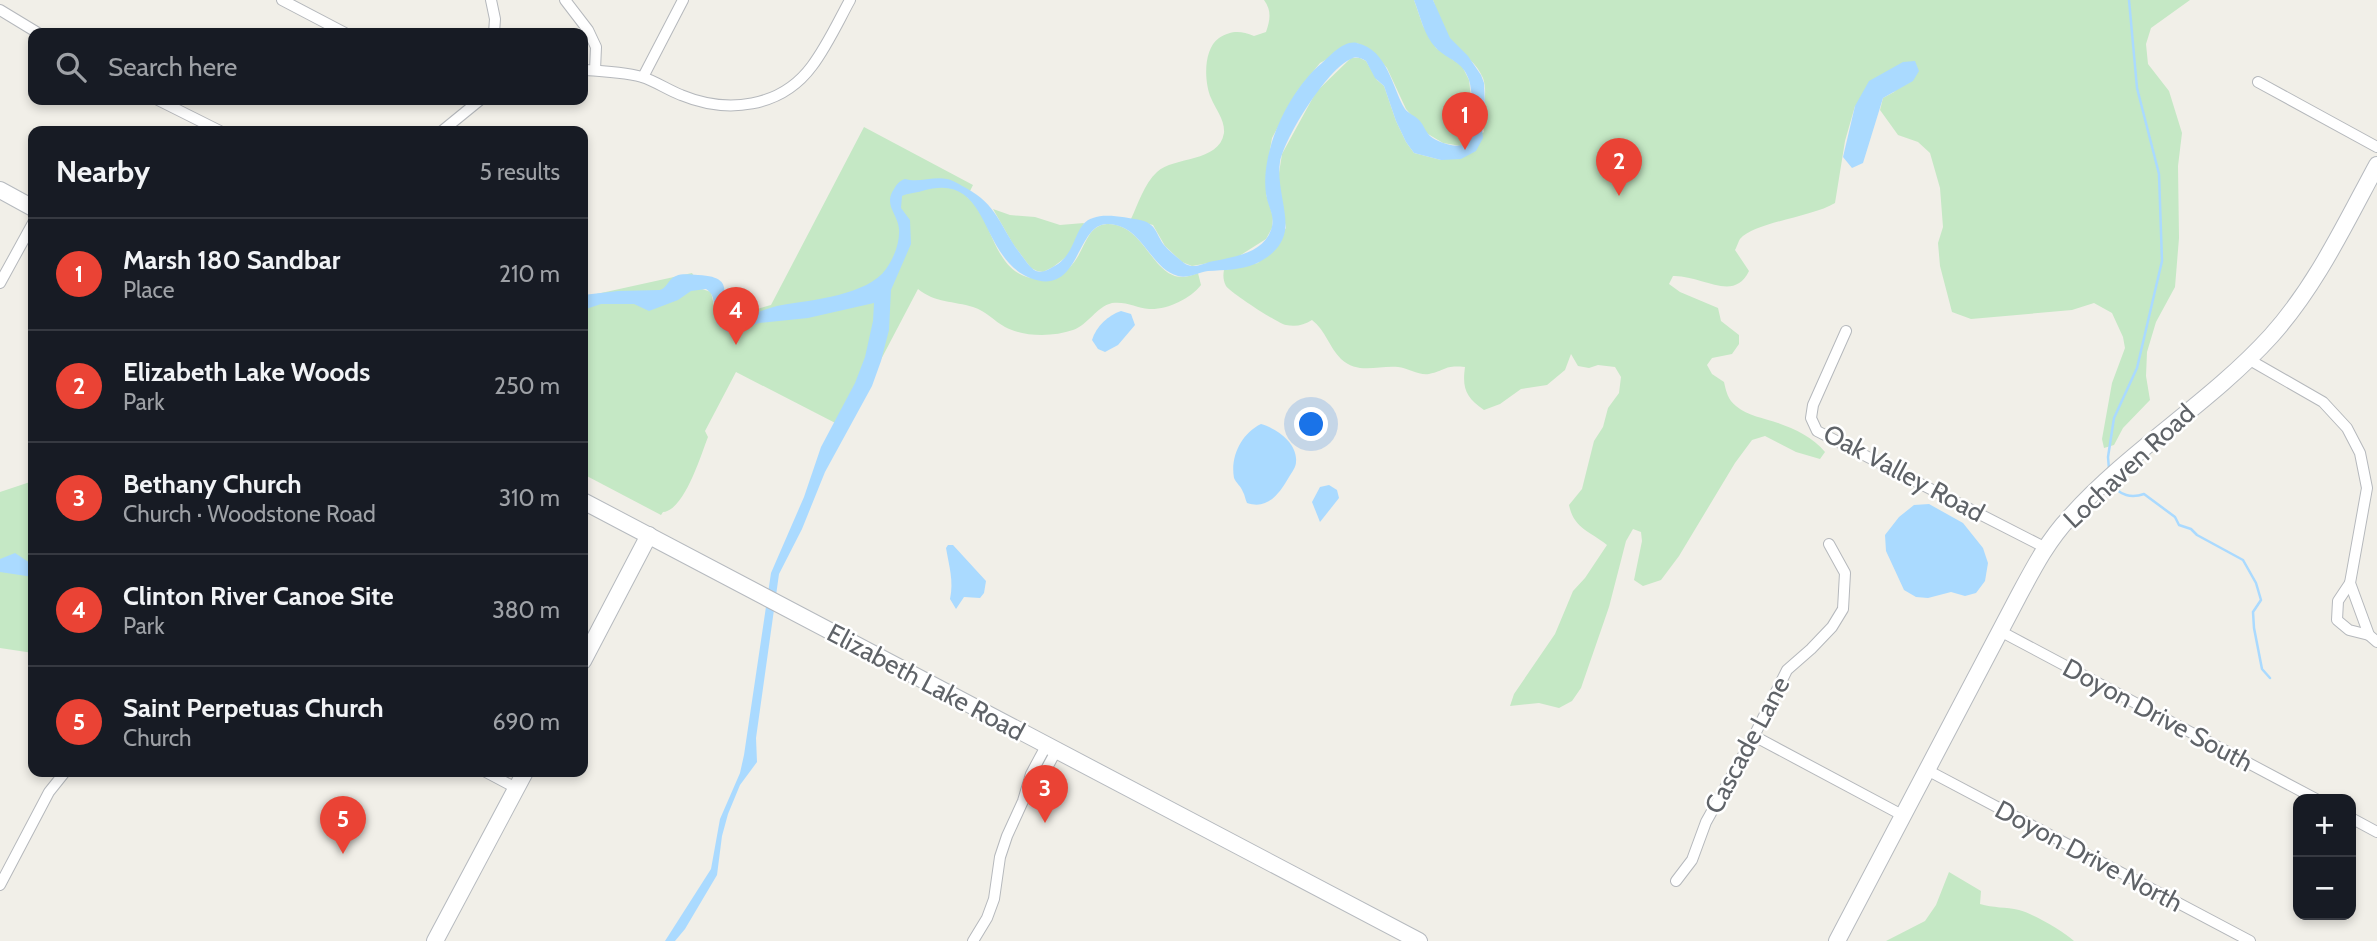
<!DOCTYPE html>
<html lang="en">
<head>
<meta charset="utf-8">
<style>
	body { margin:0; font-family:Cabin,sans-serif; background:#20242c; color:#f1f3f6 }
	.controls { position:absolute; right:21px; bottom:21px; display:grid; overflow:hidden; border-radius:14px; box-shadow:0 4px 10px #0003 }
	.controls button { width:63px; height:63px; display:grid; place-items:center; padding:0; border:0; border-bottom:2px solid #363941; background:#171b24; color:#f1f3f6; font:35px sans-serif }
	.you { position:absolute; left:1312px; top:425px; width:24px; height:24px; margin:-18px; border:5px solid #fff; border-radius:50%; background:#1a73e8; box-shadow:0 0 0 10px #1a73e833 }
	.badge { display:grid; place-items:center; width:46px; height:46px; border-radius:50%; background:#ea4335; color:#fff; font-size:23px; font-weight:700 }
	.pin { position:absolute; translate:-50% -58px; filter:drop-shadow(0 2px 4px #0008) }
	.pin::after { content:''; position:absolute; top:37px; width:24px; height:21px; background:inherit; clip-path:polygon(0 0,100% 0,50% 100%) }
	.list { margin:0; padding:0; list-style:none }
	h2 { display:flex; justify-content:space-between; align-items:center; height:91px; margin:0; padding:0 28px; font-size:30px }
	h2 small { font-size:23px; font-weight:400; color:#9ea1a6 }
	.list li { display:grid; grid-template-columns:46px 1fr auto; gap:21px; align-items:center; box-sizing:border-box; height:112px; padding:0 28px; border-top:2px solid #363941 }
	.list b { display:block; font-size:26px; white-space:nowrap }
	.list p { margin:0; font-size:23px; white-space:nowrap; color:#9ea1a6 }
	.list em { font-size:23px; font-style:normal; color:#9ea1a6 }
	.icon { flex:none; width:38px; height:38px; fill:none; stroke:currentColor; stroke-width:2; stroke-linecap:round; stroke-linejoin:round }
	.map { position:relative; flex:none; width:2377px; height:941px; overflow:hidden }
	.search { position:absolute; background:#171b24; box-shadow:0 4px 10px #0003; left:28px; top:28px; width:560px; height:77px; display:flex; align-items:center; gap:18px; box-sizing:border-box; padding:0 24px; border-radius:14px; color:#9ea1a6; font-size:26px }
	.panel { position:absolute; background:#171b24; box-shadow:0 4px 10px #0003; left:28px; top:126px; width:560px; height:651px; border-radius:14px }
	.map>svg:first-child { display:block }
</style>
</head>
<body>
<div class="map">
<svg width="2377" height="941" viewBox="0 0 2377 941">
	<rect width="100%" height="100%" fill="#f1efe8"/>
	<g fill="#c5e8c5">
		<path d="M1264,0H1414L1423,26L1436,48L1462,66L1469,80L1475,130L1466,144L1461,146L1443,143L1428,134L1406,109L1387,68L1374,53L1357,43L1320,63L1298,90L1272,138L1266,173V194L1273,217L1272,228L1266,239L1236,258L1192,266L1182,262L1165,246L1153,225L1131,219C1138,204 1144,184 1157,172C1174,156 1219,163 1224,133C1225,120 1216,110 1211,98C1204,82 1203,49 1219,38C1232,30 1241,31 1254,36L1266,32C1270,20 1272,11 1264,0Z"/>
		<path d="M1433,0H2190L2151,28L2146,44L2148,64L2169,91L2182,133L2178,166L2179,238L2175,287L2156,322L2147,352L2146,376L2150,400L2123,428L2114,445L2104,448L2102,439L2112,383L2125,348L2123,337L2112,313L2094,303L2072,310L1971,319L1952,312L1940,266L1938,243L1943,227L1940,188L1930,153L1918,142L1898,135L1880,110L1883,98L1896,91L1855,106L1845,141L1835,203C1812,217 1755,222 1740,239C1739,240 1736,249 1735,250L1749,271C1734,303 1702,275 1673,276L1669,284L1680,292L1718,308L1721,321L1739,335V344L1732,354L1712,358L1707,365L1712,374L1724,382C1726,391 1728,400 1736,406C1748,416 1764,418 1778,423C1795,429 1814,438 1825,452L1820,459L1796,452L1765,436L1752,440L1735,463L1679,556L1661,580L1643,586L1634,580L1642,541L1641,532L1633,529L1626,541L1609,607L1581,688L1572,701L1559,708L1539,703L1510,706L1514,694L1555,634L1573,591L1585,578L1607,545C1590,531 1574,529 1569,505L1582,489L1594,441L1603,427L1608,408L1619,393L1621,377L1615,367L1598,365L1589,368L1578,366L1571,354L1565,370L1547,385L1521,389L1500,404L1484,410C1466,397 1462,389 1465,367C1443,365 1448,370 1429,374C1420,376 1408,368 1398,367C1379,365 1358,375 1341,359C1329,347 1326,331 1312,320C1304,325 1296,327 1286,325C1278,324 1230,292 1226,286C1223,280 1223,275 1224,270L1258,263L1286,228L1279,193V173L1282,154L1316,92L1351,58H1360L1366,61L1377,80L1384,86L1396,121L1406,142L1414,153L1441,160L1484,132C1480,115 1489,96 1483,78C1477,64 1465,55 1454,45C1444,34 1438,14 1433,0Z"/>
		<path d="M864,127L973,185L967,197C993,217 992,270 1031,278C1036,279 1043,278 1047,277C1088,273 1078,226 1107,224C1144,223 1152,277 1182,277C1187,277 1193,275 1198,273L1201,285C1190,299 1167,310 1149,309C1137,308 1126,301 1112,303C1096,307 1088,325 1073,330C1053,337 1024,337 1005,327C994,321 986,311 973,307C954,301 935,303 918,289L845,428L736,372L705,431L708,437C701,455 684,511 663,512L661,515L583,474V297L692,273L702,289L711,292L714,306L722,319L771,305Z"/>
		<polygon points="993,209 1010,215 1035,217 1060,225 1084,223 1070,254 1053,267 1043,272 1037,271 1031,268 1013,244"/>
		<polygon points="33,481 33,653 0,648 0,492"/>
		<path d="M1949,872L1981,891L1980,904C1993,908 2006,907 2019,910C2034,914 2063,931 2074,941H1886L1925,921L1936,905Z"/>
	</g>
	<g fill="#aadaff">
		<path d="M1414,0H1433L1450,38L1468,56L1481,75L1484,83L1485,106L1481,121L1483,138L1476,151L1461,159L1441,160L1414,153L1406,142L1396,121L1384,86L1375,78L1366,61C1361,58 1356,56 1351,59C1327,69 1285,137 1280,162C1276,186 1290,217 1284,235C1280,249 1268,258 1255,264C1241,270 1224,270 1208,271C1199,272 1187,279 1178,276C1149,268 1143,225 1108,224C1075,223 1081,298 1030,278C977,256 992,170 922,191C915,193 908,193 902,196L901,208L910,220L911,244L891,290L889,330L881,361L872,386L825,472L802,529L779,574L756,738L757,762L740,785L728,814L722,836L717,875L685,929L675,941H665L711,869L720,819L740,773L744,755L771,573L804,497L821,447L855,383L865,357L873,321L874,303L808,318L759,323L735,332H727L717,324C712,312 718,296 706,289L691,291L678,300L649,311L634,304H601L583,310V295L618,291L660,290C668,287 668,279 676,276C683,273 691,275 698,275C744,277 712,303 731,319L736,320C752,315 766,308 782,305C812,300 868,295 886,269C894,258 900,242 899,229C898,214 883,205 894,189C897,184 899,181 905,179C919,183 933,176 947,179C953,180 960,185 966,188C999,206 1000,228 1022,256C1026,261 1030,268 1036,271C1041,273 1046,271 1051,268C1079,255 1072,224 1093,218C1106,213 1127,218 1140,220C1156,223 1156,234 1164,245C1169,251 1178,258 1184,263C1194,270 1203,263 1214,261C1234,257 1263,253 1271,230C1276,216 1268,208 1266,194C1260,151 1289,90 1322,63C1331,55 1344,40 1357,43C1388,50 1392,88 1405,109C1409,114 1414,115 1418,119C1423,123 1425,131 1430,136C1437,142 1456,149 1465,144C1473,140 1475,130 1473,122C1471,108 1473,93 1469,80C1463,61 1448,60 1436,48C1424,36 1420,15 1414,0Z"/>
		<polygon points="1915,61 1919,71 1913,81 1883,98 1863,163 1852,168 1843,157 1855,106 1869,81 1903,62"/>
		<path d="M1121,311L1131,314L1135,325L1118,345L1105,352L1098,349L1092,340C1096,326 1109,315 1121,311Z"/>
		<path d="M1261,424C1276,428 1298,443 1296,462C1296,467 1292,472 1289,477C1279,494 1268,510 1247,503C1245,499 1245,495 1243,492C1241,486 1236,483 1234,478C1230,456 1242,433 1261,424Z"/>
		<polygon points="1329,485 1337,490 1339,498 1320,522 1312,502 1320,487"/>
		<polygon points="1929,504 1963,523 1983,548 1988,563 1985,581 1976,593 1965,596 1951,592 1928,598 1916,597 1904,590 1886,551 1885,535 1899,517 1914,505"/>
		<path d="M948,545H953L986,581L984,593L980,598L964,597L956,609L950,599C954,581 949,566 946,548Z"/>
		<polygon points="15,553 33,565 33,577 0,572 0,559"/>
	</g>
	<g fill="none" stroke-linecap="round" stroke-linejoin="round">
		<g stroke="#aadaff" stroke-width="2.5">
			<polyline points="2109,469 2108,457 2114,418 2137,368 2162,261 2159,174 2137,88 2129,0"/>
			<path d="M2113,484C2119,496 2132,498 2144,494L2175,517L2179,525L2191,529L2197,535L2243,560L2256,583L2261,600L2253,612L2254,628L2262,669L2270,678"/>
		</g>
		<defs>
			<g id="street">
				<polyline points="282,0 345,33"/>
				<polyline points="491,0 495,19 494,33"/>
				<polyline points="565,0 588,30 596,47 595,70"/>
				<polyline points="0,10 38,33"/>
				<path d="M583,70C602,71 623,72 642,77C655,81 668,90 681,95C727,114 781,108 812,66C827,46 838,22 850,0"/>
				<polyline points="643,77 683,0"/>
				<polyline points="2258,82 2377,147"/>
				<polyline points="158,100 220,131"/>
				<polyline points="442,131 480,100"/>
				<polyline points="0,283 33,223"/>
				<polyline points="1846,331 1813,405 1811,418 1817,431 2046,548"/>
				<polyline points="2248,359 2323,402 2347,428 2360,453 2367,488 2350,583 2369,635 2377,642"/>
				<polyline points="2350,583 2338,601 2337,620 2349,630 2369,635"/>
				<polyline points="2000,631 2316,799"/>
				<polyline points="1754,736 1902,815"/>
				<polyline points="1927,770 2250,941"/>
				<polyline points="486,772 516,788"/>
				<polyline points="1027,796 1041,779 1056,751"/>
				<polyline points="2351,818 2377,832"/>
				<polyline points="1676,881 1692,860 1706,822 1754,736 1787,670 1811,649 1832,627 1843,609 1845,573 1829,544"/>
				<polyline points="0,885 49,792 65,772"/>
				<polyline points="973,941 987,918 994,899 1000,857 1007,836 1023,801 1031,774 1046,746"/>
			</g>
			<g id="secondary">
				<polyline points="0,190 33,208"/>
				<polyline points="583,501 1419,941"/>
				<polyline points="583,661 649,535"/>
				<polyline points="435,941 525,772"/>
				<path d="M1837,941L2018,597C2033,569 2048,540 2070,517C2130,450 2210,403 2271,336C2316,286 2345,224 2377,165"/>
			</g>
		</defs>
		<use href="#street" stroke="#b5b8bc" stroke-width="12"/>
		<use href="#secondary" stroke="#b6babf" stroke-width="18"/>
		<use href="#street" stroke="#fff" stroke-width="10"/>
		<use href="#secondary" stroke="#fff" stroke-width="16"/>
	</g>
	<g text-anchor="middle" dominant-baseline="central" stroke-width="5" stroke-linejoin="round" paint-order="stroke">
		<g font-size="26" fill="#5f6368" stroke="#fff">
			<text transform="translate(2129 466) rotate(-43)">Lochaven Road</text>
			<text transform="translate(1904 473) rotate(28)">Oak Valley Road</text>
			<text transform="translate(926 682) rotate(28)">Elizabeth Lake Road</text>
			<text transform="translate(2158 715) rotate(28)">Doyon Drive South</text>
			<text transform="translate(1747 745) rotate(-62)">Cascade Lane</text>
			<text transform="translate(2089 856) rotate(28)">Doyon Drive North</text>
		</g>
	</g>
</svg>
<div class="controls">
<button>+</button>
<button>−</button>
</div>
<div class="you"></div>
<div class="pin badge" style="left:1465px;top:150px">1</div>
<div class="pin badge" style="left:1619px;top:196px">2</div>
<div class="pin badge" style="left:1045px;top:823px">3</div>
<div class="pin badge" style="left:736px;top:345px">4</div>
<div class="pin badge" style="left:343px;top:854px">5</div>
<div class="search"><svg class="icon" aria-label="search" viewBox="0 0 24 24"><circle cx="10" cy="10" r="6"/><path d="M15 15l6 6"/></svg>Search here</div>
<section class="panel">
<h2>Nearby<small>5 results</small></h2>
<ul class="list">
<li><span class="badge">1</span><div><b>Marsh 180 Sandbar</b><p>Place</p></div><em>210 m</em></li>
<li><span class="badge">2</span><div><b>Elizabeth Lake Woods</b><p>Park</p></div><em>250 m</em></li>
<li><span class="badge">3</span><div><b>Bethany Church</b><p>Church · Woodstone Road</p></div><em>310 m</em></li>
<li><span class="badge">4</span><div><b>Clinton River Canoe Site</b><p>Park</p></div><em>380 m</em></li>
<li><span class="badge">5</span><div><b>Saint Perpetuas Church</b><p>Church</p></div><em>690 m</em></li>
</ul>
</section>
</div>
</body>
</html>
